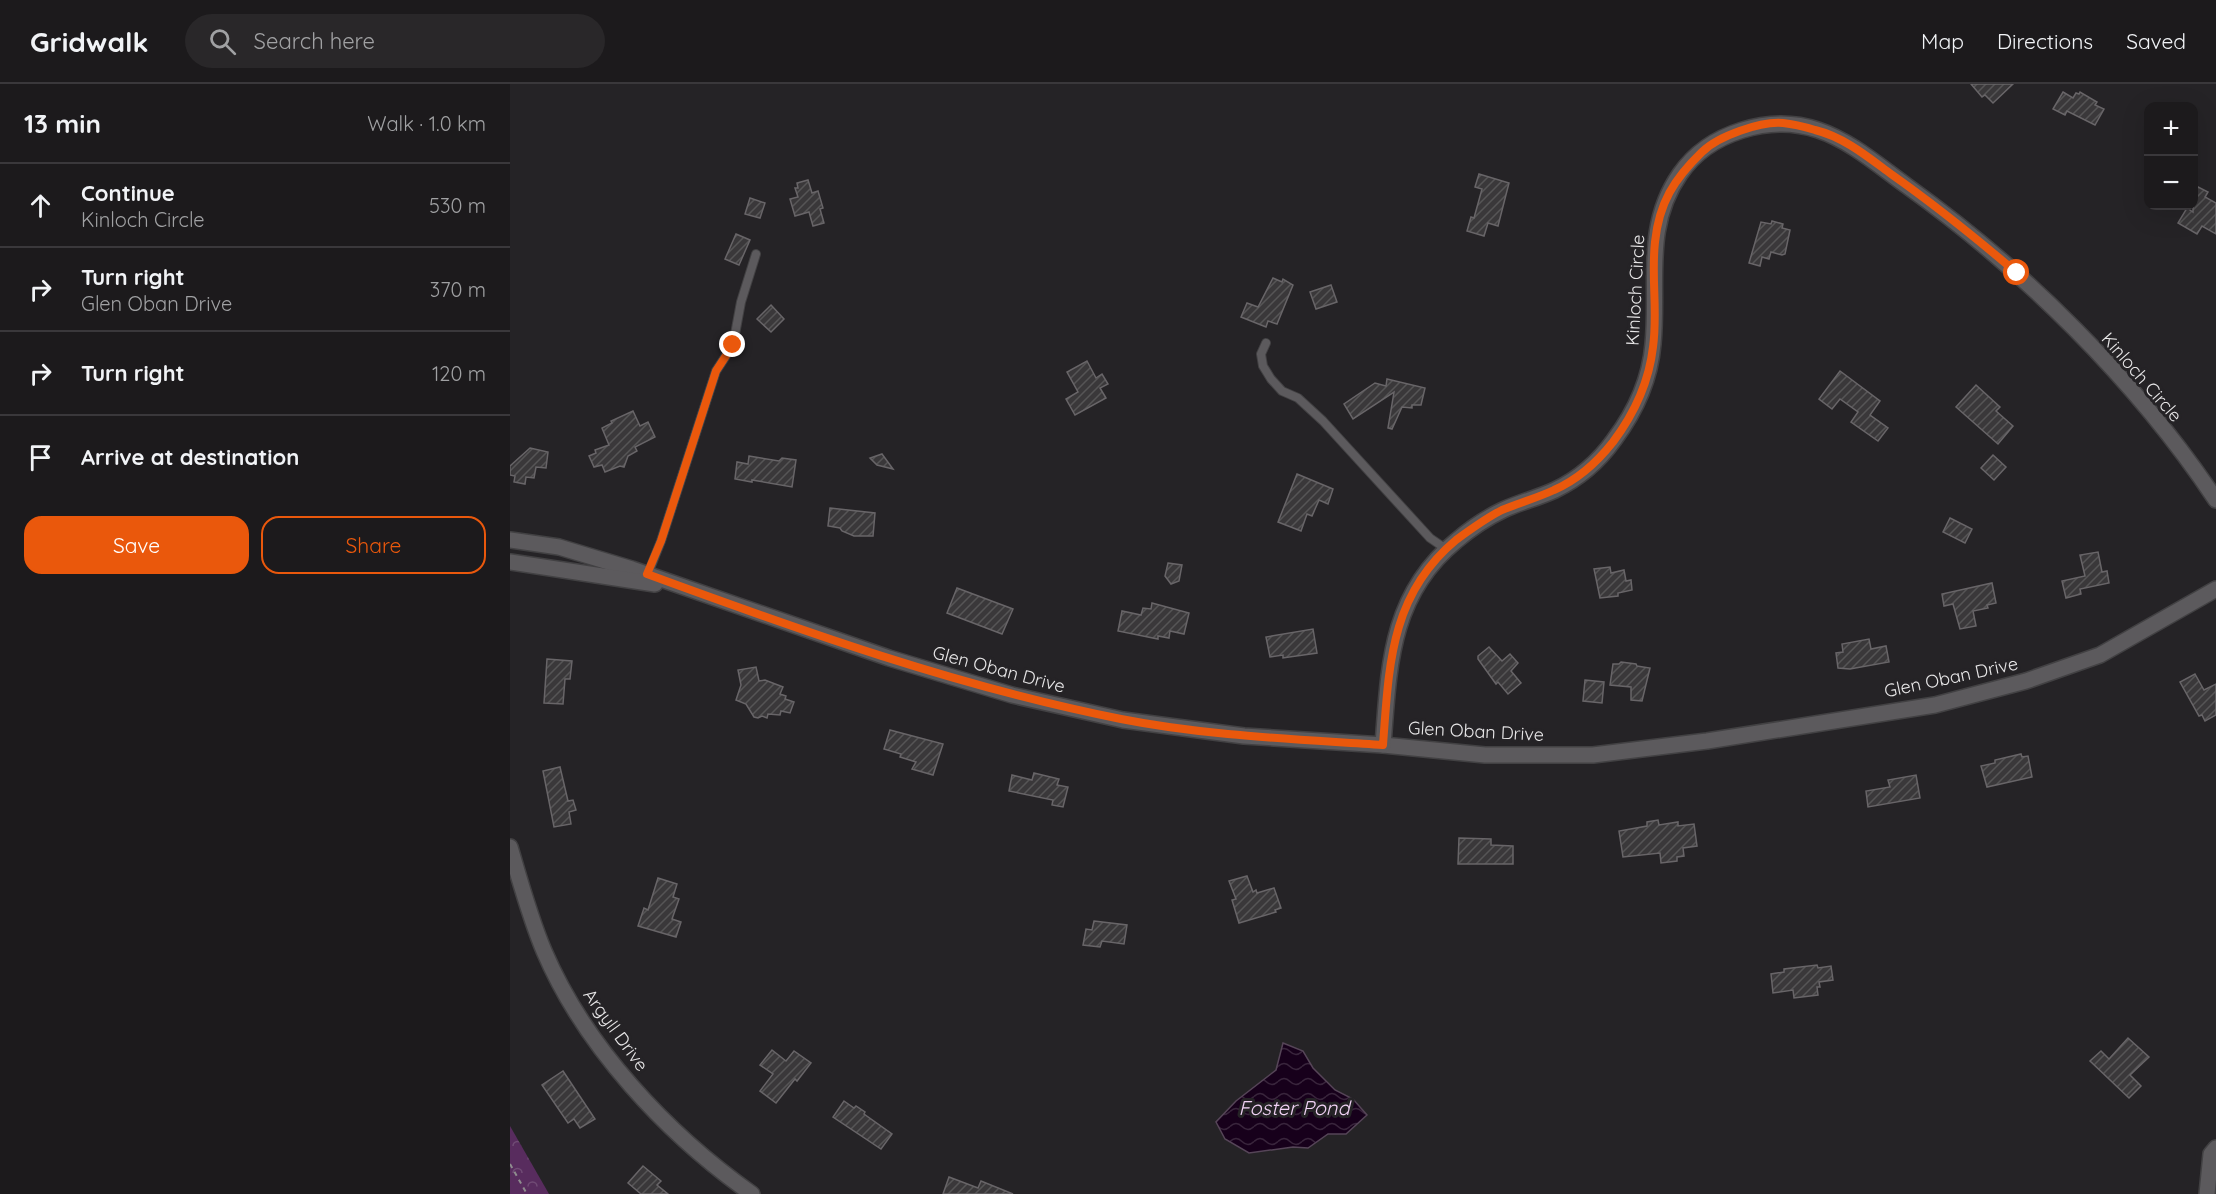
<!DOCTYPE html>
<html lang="en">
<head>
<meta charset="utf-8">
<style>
	body { margin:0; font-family:Quicksand,sans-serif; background:#292729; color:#f1f3f6 }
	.controls { position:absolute; right:18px; top:18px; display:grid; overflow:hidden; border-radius:12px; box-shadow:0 6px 24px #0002 }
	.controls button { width:54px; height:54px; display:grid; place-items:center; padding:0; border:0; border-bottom:2px solid #3a383b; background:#1c1a1c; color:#f1f3f6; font:30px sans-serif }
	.stop { position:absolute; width:18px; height:18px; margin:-14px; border:4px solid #ea580c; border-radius:50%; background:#fff }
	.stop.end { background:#ea580c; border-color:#fff; box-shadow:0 2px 6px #0008 }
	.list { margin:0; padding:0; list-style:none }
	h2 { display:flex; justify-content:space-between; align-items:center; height:78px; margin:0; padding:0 24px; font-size:26px }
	h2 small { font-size:20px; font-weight:400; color:#a0a1a3 }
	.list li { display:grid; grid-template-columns:39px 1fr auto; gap:18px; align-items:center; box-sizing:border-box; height:84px; padding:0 24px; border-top:2px solid #3a383b }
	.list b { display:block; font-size:22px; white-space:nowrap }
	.list p { margin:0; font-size:20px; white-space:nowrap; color:#a0a1a3 }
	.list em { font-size:20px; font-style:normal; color:#a0a1a3 }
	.actions { display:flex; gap:12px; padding:18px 24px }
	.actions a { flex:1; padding:14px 0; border:2px solid #ea580c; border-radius:18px; text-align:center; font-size:21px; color:#ea580c }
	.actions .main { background:#ea580c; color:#fff }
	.icon { flex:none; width:33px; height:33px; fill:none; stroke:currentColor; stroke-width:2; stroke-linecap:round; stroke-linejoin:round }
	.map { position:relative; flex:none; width:1706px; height:1110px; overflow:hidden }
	header { display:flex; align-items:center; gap:36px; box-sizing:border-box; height:84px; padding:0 30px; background:#1c1a1c; border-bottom:2px solid #3a383b }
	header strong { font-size:28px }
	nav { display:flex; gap:33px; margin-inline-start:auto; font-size:21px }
	.search { width:420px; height:54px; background:#292729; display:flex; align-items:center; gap:15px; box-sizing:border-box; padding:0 21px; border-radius:33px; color:#a0a1a3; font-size:22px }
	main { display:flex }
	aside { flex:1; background:#1c1a1c }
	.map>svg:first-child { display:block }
</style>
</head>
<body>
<header>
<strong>Gridwalk</strong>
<div class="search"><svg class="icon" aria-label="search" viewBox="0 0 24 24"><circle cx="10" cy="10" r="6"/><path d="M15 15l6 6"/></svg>Search here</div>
<nav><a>Map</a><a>Directions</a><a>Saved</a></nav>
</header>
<main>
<aside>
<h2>13 min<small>Walk · 1.0 km</small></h2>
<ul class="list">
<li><svg class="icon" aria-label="ahead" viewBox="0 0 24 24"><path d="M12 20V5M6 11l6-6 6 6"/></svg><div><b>Continue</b><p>Kinloch Circle</p></div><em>530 m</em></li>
<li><svg class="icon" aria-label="right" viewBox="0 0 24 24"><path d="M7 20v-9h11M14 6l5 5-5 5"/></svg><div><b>Turn right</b><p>Glen Oban Drive</p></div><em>370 m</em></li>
<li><svg class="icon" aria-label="right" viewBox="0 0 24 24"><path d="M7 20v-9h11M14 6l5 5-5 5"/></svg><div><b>Turn right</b></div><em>120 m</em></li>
<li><svg class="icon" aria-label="arrive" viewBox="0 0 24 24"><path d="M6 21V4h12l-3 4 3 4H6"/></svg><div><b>Arrive at destination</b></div></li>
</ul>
<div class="actions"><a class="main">Save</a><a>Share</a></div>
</aside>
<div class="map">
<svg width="1706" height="1110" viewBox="0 0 1706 1110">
	<defs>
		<pattern id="park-crowns" width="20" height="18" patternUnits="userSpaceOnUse" patternTransform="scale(1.5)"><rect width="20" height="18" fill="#582c5e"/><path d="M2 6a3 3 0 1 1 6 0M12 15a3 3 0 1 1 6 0" fill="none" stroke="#704b75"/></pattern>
		<pattern id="water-waves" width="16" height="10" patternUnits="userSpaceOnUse" patternTransform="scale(1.5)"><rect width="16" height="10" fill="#17001b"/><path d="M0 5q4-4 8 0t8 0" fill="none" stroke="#39253c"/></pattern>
		<pattern id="building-hatch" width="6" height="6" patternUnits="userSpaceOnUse" patternTransform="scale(1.5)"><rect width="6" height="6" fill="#3a383a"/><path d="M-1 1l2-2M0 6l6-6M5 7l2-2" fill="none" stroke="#565556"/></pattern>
	</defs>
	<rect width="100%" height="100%" fill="#252326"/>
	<polygon fill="url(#park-crowns)" points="0,1042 39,1110 0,1110"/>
	<polygon fill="url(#water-waves)" stroke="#564558" stroke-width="1.5" points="773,959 793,967 803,984 825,1006 843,1015 857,1031 836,1050 818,1050 798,1064 783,1063 739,1069 715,1055 706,1038 726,1017 766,986"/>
	<g fill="url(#building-hatch)" stroke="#686568" stroke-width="1.5">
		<polygon points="1461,0 1503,0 1483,19 1475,11 1472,13"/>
		<polygon points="1553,8 1563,14 1566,9 1569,10 1570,8 1587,18 1585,21 1594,25 1585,41 1557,27 1555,31 1543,25"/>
		<polygon points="969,90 999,99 988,142 978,139 974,152 957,147 961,133 964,134 972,105 965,103"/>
		<polygon points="298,96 302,109 308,107 313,124 310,125 314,139 303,142 299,128 285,132 280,115 288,113 285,104 288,104 287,99"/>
		<polygon points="1688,103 1698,108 1695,113 1706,119 1706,150 1692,142 1687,150 1668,139 1677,124 1683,128 1683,106 1686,107"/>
		<polygon points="240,114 255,119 250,134 235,130"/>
		<polygon points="1262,137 1273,140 1272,144 1280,146 1275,170 1272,171 1261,168 1259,175 1252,173 1250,182 1239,179 1251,138 1261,140"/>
		<polygon points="226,150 240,156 229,181 215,175"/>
		<polygon points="763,194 772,198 773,195 783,201 767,240 758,237 756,243 731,233 737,219 748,223"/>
		<polygon points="821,201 827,218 806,225 800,208"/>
		<polygon points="261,221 274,235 261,248 247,235"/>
		<polygon points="577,277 586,294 592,290 598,300 590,304 596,314 565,331 556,315 568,308 557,288"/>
		<polygon points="1330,287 1370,317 1360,331 1378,344 1368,357 1341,338 1348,328 1330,315 1322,325 1309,315"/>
		<polygon points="877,295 915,304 911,321 902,321 902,324 892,323 882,345 878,344 884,308 843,335 834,320 865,299 876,302"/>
		<polygon points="1466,301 1490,323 1486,327 1503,342 1488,360 1446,323"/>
		<polygon points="123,327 130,342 138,338 145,353 125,363 127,367 118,372 114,383 110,382 95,388 92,381 84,383 79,372 86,369 85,366 99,361 92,344 102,339 101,337"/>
		<polygon points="20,364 38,368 36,384 26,383 24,394 16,393 15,400 4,398 5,392 0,391 0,382"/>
		<polygon points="372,370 383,385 367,381 360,374"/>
		<polygon points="1483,371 1496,383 1484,396 1471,384"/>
		<polygon points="239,372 269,377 272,374 286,376 282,403 242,396 242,398 225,395 227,378 238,380"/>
		<polygon points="787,390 823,405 818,420 809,416 802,432 797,430 791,447 768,438"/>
		<polygon points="320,424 365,429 363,452 344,452 332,447 330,444 318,442"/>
		<polygon points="1440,434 1462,445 1455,459 1433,448"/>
		<polygon points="1588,468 1592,488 1597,487 1599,499 1570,505 1571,510 1556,514 1552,497 1575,492 1570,471"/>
		<polygon points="658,479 672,481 669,497 661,500 655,492"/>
		<polygon points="1100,483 1101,489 1114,486 1116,497 1121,496 1122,506 1108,509 1108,512 1090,514 1084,485"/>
		<polygon points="1482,499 1486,519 1477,521 1478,524 1463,527 1466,542 1450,545 1443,520 1434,522 1432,510"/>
		<polygon points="447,504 503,525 492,550 437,529"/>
		<polygon points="642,519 679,529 674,550 660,547 659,554 648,552 648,555 608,547 612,527 631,531 633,524 641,525"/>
		<polygon points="803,545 807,569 773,574 773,571 760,573 756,553"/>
		<polygon points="1359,555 1361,565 1376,562 1379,578 1340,585 1328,584 1326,569 1333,568 1332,560"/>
		<polygon points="979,563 992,577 1000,570 1008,579 1001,587 1011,599 998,610 988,598 986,600 968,575 968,572"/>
		<polygon points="37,575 62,577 60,595 55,595 53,620 34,619"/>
		<polygon points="1111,578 1126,580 1127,582 1140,584 1132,617 1121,616 1121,603 1100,601 1103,580 1109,580"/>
		<polygon points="246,583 249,597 255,596 273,603 270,610 276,612 275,615 284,618 280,629 271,627 270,631 258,630 257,634 252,632 248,634 244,633 236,620 226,616 231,601 228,586"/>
		<polygon points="1685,590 1694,606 1706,600 1706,631 1695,637 1692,631 1689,632 1670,598"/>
		<polygon points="1075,596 1094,598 1092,619 1073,617"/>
		<polygon points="380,646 433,660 423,691 402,685 406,678 390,673 391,670 374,665"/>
		<polygon points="1511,670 1512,673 1518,672 1522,693 1477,703 1471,682 1485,679 1485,676"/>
		<polygon points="50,683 58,717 63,716 66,726 59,728 61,740 44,743 33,687"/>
		<polygon points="524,689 549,695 547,701 558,703 553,723 542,721 543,716 499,707 502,691 522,696"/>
		<polygon points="1406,691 1410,714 1358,723 1356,707 1380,703 1378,696"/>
		<polygon points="1148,736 1149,741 1168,738 1168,742 1184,740 1187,762 1173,764 1174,772 1167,773 1167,777 1151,779 1150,769 1113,773 1109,747 1137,742 1137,738"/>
		<polygon points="949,754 981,755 981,761 1003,762 1003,780 948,780"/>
		<polygon points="737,792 743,808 746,806 747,809 764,804 771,824 765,826 766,828 729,839 722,816 726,815 719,797"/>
		<polygon points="148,794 167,800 163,813 169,815 162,835 171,838 166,853 128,842 134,824 138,826"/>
		<polygon points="584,837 617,841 614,860 592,857 590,863 573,861 576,845 582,846"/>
		<polygon points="1307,881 1308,884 1321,882 1323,896 1309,898 1310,903 1307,903 1308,911 1284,914 1283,906 1263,909 1261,890 1274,888 1274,885"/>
		<polygon points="1618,954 1639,973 1620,991 1631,1002 1619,1014 1580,977 1591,967 1599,975"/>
		<polygon points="262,966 276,977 284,967 301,979 287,997 285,995 266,1019 250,1007 263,990 250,981"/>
		<polygon points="53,987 85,1035 70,1044 64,1035 58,1039 32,1001"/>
		<polygon points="334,1017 344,1024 346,1022 355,1028 354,1030 382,1050 371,1065 323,1033"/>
		<polygon points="133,1082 151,1097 147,1101 158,1110 131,1110 118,1099"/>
		<polygon points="439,1093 468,1104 471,1097 503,1110 433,1110"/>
	</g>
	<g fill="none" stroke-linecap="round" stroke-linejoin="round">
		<defs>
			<g id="lane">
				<polyline points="756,259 751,270 753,282 761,295 772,307 788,314 813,337 920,454 936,465"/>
				<polyline points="137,492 151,457 206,287 223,261 231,218 246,170"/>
			</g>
			<g id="street">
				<polyline points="0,456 49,463 122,485 379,574 502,611 613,636 734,652 873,661 975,671 1083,671 1197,657 1425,621 1516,597 1590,571 1706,505"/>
				<polyline points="0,478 145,500"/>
				<path d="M873,661C879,582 880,511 946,457C960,445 976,434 993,426C1010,418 1028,414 1045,406C1068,395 1089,377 1104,356C1125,328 1140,296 1143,260C1149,200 1133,143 1170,90C1199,48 1260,30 1308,46C1341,57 1369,82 1397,102C1514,186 1626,296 1706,416"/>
				<path d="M0,763C10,797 20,834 34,867C75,963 157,1050 242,1110"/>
				<polyline points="1697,1110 1701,1070 1706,1064"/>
			</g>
		</defs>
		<use href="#lane" stroke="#424143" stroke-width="10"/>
		<use href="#street" stroke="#424143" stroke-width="18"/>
		<polyline stroke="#8e8c8e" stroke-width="2" stroke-dasharray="4.5 4.5" stroke-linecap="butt" points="0,1080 17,1110"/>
		<use href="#lane" stroke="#5c5a5d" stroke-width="8"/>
		<use href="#street" stroke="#5c5a5d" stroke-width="15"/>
	</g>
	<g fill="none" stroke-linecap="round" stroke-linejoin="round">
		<path stroke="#ea580c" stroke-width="8" d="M223,261L206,287L151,457L137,490C292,547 449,603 611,635C697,652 786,655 873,661C879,582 880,511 946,456C961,445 976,434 992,426C1009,419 1027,414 1044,406C1067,396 1088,377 1103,358C1124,330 1139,298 1143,263C1148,228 1141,193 1145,158C1149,119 1164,95 1192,68C1208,52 1251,37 1273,39C1283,40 1295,43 1305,46C1334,53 1358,73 1381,90C1425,121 1466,154 1507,189"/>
	</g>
	<g text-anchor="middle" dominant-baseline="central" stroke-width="6" stroke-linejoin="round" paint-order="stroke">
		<g font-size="18" fill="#e8e7e8" stroke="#252326">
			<text transform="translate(1125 206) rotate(-87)">Kinloch Circle</text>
			<text transform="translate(1632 293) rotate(49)">Kinloch Circle</text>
			<text transform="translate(489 585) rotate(15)">Glen Oban Drive</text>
			<text transform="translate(1441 593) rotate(-12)">Glen Oban Drive</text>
			<text transform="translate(966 647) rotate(3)">Glen Oban Drive</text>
			<text transform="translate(106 946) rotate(54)">Argyll Drive</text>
		</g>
		<g font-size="20" font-style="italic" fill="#f1d2f5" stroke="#252326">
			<text x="784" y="1023">Foster Pond</text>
		</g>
	</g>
</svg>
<div class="controls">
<button>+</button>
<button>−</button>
</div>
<div class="stop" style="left:1507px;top:189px"></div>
<div class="stop end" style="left:223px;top:261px"></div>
</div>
</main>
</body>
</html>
